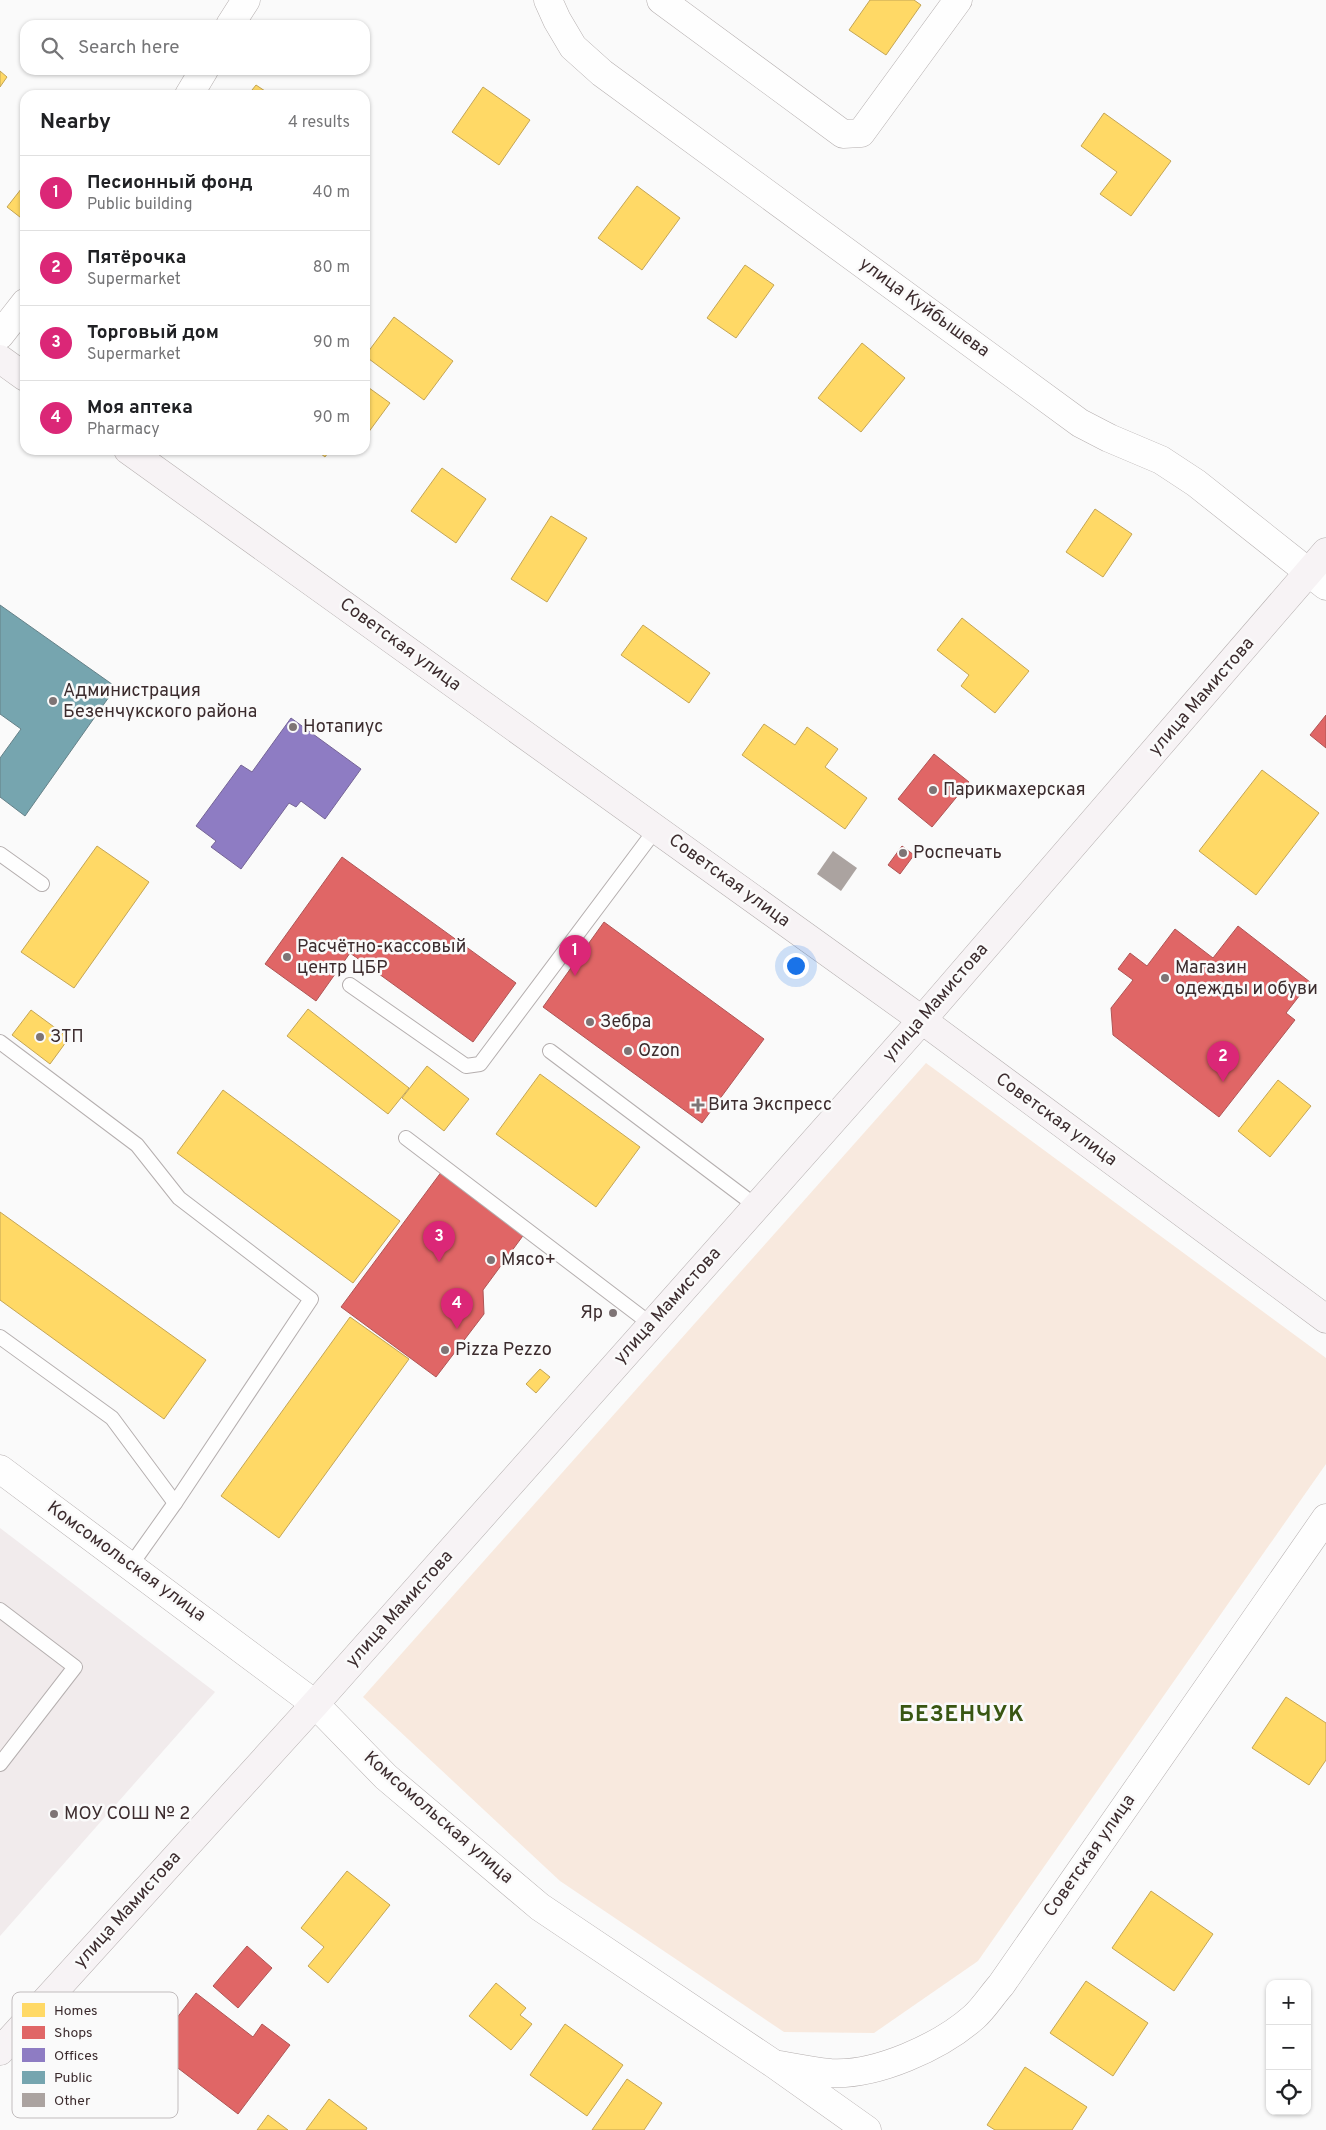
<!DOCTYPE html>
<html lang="en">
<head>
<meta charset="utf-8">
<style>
	body { margin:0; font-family:Overpass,sans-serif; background:#f6f6f6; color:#202124 }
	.controls { position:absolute; right:15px; bottom:15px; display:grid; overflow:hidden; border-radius:10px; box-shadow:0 1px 4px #0004 }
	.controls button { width:45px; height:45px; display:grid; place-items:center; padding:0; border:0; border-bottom:1px solid #e0e0e0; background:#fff; color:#202124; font:25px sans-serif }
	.you { position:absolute; left:795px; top:965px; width:18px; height:18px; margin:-12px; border:4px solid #fff; border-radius:50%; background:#1a73e8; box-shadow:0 0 0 8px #1a73e833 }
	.badge { display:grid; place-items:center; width:32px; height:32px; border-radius:50%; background:#db2777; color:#fff; font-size:16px; font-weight:700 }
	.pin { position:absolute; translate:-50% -41px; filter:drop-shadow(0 1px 2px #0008) }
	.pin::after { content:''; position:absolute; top:26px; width:18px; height:15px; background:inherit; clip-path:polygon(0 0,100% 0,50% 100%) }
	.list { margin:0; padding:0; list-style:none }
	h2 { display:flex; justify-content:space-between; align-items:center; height:65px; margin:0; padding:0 20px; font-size:21px }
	h2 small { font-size:16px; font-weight:400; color:#757577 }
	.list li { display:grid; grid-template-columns:32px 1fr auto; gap:15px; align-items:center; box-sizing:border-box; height:75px; padding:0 20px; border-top:1px solid #e0e0e0 }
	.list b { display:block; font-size:19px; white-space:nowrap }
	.list p { margin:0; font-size:16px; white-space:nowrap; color:#757577 }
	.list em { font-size:16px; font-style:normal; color:#757577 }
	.icon { flex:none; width:28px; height:28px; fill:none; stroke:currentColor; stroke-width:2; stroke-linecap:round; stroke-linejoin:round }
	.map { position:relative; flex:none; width:1326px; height:2130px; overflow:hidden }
	.search { position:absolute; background:#fff; box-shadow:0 1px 4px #0004; left:20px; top:20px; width:350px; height:55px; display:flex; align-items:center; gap:12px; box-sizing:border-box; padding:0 18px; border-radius:15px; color:#757577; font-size:19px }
	.panel { position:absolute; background:#fff; box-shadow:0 1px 4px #0004; left:20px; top:90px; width:350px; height:365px; border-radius:15px }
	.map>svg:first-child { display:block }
</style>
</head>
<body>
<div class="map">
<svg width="1326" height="2130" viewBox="0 0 1326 2130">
	<rect width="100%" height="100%" fill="#fafafa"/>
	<polygon fill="#f1ebec" points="0,1528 215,1692 0,1936"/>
	<polygon fill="#f8e9de" points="926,1063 1326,1358 1326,1464 978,1961 874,2033 784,2032 560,1881 363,1697"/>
	<g fill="#ffd966" stroke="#c4a555">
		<polygon points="870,0 914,0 921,5 886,55 849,30"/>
		<polygon points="0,71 7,77 0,87"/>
		<polygon points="256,85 271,95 248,95"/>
		<polygon points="483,87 530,120 499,165 452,132"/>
		<polygon points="1104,113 1171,161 1131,216 1100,194 1117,172 1081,146"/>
		<polygon points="25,184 25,221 7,207"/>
		<polygon points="637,186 680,218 642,270 598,238"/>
		<polygon points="745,265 774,285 736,338 707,318"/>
		<polygon points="394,317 453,361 424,400 365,356"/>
		<polygon points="862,343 905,378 861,432 818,398"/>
		<polygon points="365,385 390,403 365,437"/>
		<polygon points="316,450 330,450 325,457"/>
		<polygon points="442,468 486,499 456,543 411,511"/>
		<polygon points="1095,509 1132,534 1103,577 1066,552"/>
		<polygon points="551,516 587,538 547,602 511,579"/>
		<polygon points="962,618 1029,671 995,713 961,686 969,675 937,650"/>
		<polygon points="643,625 710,673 689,703 621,655"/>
		<polygon points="764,724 795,745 807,727 838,749 825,767 867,798 845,829 742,755"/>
		<polygon points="1262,770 1319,813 1256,895 1199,851"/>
		<polygon points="97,846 149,882 74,988 21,952"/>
		<polygon points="308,1009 409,1088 388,1114 287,1036"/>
		<polygon points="31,1010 69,1038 50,1064 12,1035"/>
		<polygon points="427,1066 469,1099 444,1131 402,1098"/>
		<polygon points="540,1074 640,1147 596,1207 496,1134"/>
		<polygon points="1278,1080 1311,1106 1270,1157 1238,1131"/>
		<polygon points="223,1090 400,1221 353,1283 177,1153"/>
		<polygon points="0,1212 206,1360 164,1419 0,1300"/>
		<polygon points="350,1317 409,1359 279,1538 221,1496"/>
		<polygon points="540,1369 550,1377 536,1393 526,1384"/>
		<polygon points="1286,1697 1326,1723 1326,1760 1309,1785 1252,1748"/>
		<polygon points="347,1871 390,1905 328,1983 308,1966 324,1947 301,1928"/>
		<polygon points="1151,1891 1213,1934 1174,1991 1112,1948"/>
		<polygon points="1086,1981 1148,2023 1113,2076 1050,2033"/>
		<polygon points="496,1983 526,2008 520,2015 532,2024 511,2050 469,2016"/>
		<polygon points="565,2024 623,2065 587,2116 530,2075"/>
		<polygon points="1025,2067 1087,2107 1072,2130 995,2130 987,2125"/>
		<polygon points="627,2079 662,2103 644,2130 592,2130"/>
		<polygon points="329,2099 367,2128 366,2130 306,2130"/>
		<polygon points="268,2115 288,2130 257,2130"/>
	</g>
	<g fill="#e06666" stroke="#af5555">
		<polygon points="1326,715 1326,748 1310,735"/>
		<polygon points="934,754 969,782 932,827 898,799"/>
		<polygon points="902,846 914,855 900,874 888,865"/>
		<polygon points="342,857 516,983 473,1042 350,953 316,1001 265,964"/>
		<polygon points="604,922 764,1039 702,1123 543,1007"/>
		<polygon points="1238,926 1310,982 1286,1013 1295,1020 1219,1117 1113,1035 1111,1008 1133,980 1118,969 1130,953 1147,966 1175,929 1213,958"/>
		<polygon points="442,1171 525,1233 483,1290 484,1314 436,1377 341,1307"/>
		<polygon points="247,1946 272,1968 238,2008 213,1986"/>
		<polygon points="196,1993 253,2037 262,2024 290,2045 238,2114 153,2049"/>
	</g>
	<polygon fill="#8e7cc3" stroke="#756496" points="291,718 361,769 325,819 301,801 296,807 289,803 241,869 211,847 216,841 196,826 241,765 252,772"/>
	<polygon fill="#76a5af" stroke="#658188" points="0,605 116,687 25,816 0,797 0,758 21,729 0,714"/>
	<polygon fill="#aba3a0" points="833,851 857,868 841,891 817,874"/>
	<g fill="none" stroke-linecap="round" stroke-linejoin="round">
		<defs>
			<g id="lane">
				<polyline points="0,854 42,884"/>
				<polyline points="350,985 466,1066 480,1064 656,829"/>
				<polyline points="0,1042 137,1145 179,1198 311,1299 175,1503 131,1565"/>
				<polyline points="550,1051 756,1206"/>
				<polyline points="406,1138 652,1325"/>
				<polyline points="0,1337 112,1418 175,1503"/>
				<polyline points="0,1610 75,1667 0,1764"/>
			</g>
			<g id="street">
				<polyline points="548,0 557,20 573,47 602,73 1080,423 1109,438 1161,460 1196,483 1326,586"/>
				<polyline points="661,0 843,134 861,133 958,0"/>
				<polyline points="230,25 246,0"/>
				<polyline points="189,95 204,70"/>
				<polyline points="0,335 25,303"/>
				<polyline points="0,1469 315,1704 386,1777 540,1907 774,2064 867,2130"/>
				<path d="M780,2065C797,2068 813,2071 830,2073C876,2076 940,2047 974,2017C984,2008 992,1995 1001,1985L1326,1518"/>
			</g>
			<g id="secondary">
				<polyline points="0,359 25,377"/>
				<polyline points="128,450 922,1020 1326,1319"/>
				<polyline points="0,2051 315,1704 922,1020 1326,552"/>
			</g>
		</defs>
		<use href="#lane" stroke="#b5afaf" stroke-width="16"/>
		<use href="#street" stroke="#b5afaf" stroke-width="29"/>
		<use href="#secondary" stroke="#b5afaf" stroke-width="29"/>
		<use href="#lane" stroke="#fefefe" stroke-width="14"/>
		<use href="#street" stroke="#fefefe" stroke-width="28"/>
		<use href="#secondary" stroke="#f7f3f5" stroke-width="28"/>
	</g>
	<g fill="#7e7475" stroke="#fafafa" stroke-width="2">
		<circle cx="53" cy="701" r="5"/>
		<circle cx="293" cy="727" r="5"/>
		<circle cx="933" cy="790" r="5"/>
		<circle cx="903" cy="853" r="5"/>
		<circle cx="287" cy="957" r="5"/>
		<circle cx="1165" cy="978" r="5"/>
		<circle cx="590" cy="1022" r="5"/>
		<circle cx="40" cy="1037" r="5"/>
		<circle cx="628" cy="1051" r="5"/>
		<path d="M695.5 1097.5h5v5h5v5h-5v5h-5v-5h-5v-5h5z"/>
		<circle cx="491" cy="1260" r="5"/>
		<circle cx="613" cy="1313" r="5"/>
		<circle cx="445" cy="1350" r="5"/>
		<circle cx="54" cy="1814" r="5"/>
	</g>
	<g text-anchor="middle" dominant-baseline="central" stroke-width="5" stroke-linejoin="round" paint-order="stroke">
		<g font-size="18" fill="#3c2c2e" stroke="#fafafa">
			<text transform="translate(924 308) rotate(36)">улица Куйбышева</text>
			<text transform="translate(400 645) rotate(36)">Советская улица</text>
			<text transform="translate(1202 697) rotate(-49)">улица Мамистова</text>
			<text transform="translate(729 881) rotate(36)">Советская улица</text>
			<text transform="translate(936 1003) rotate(-49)">улица Мамистова</text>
			<text transform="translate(1056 1120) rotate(36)">Советская улица</text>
			<text transform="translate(668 1306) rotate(-48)">улица Мамистова</text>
			<text transform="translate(126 1562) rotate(36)">Комсомольская улица</text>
			<text transform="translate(400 1609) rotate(-48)">улица Мамистова</text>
			<text transform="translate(438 1818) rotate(41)">Комсомольская улица</text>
			<text transform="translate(1090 1856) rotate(-55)">Советская улица</text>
			<text transform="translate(128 1910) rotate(-48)">улица Мамистова</text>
		</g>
		<g font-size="18" fill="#3c2c2e" stroke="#fafafa" text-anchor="start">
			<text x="63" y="691">Администрация<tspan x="63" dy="21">Безенчукского района</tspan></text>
			<text x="303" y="727">Нотапиус</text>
			<text x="943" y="790">Парикмахерская</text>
			<text x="913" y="853">Роспечать</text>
			<text x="297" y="947">Расчётно-кассовый<tspan x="297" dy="21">центр ЦБР</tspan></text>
			<text x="1175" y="968">Магазин<tspan x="1175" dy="21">одежды и обуви</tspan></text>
			<text x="600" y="1022">Зебра</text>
			<text x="50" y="1037">ЗТП</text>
			<text x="638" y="1051">Ozon</text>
			<text x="708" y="1105">Вита Экспресс</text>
			<text x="501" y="1260">Мясо+</text>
			<text x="603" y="1313" text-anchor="end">Яр</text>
			<text x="455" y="1350">Pizza Pezzo</text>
			<text x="64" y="1814">МОУ СОШ № 2</text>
		</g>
		<g font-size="22" font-weight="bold" letter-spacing="1" fill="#395612" stroke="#fafafa">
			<text x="962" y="1715">БЕЗЕНЧУК</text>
		</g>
	</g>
	<rect x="12" y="1992" width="166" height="126" rx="8" fill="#fafafa" stroke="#c1bcbd" stroke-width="1"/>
	<rect x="22" y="2003" width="23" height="14" fill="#ffd966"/>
	<rect x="22" y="2026" width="23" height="13" fill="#e06666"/>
	<rect x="22" y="2048" width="23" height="14" fill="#8e7cc3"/>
	<rect x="22" y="2071" width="23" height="13" fill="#76a5af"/>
	<rect x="22" y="2093" width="23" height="14" fill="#aba3a0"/>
	<g font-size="14" fill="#3c2c2e">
		<text x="54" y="2015">Homes</text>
		<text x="54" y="2037">Shops</text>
		<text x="54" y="2060">Offices</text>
		<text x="54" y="2082">Public</text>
		<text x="54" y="2105">Other</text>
	</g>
</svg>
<div class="controls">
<button>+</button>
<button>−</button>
<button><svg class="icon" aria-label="locate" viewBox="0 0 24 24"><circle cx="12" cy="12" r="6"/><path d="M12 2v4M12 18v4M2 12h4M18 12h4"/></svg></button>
</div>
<div class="you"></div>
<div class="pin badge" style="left:575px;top:976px">1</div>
<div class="pin badge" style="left:1223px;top:1082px">2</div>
<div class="pin badge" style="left:439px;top:1262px">3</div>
<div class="pin badge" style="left:457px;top:1329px">4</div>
<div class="search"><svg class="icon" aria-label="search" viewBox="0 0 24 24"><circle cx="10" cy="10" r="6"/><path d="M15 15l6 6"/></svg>Search here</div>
<section class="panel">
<h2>Nearby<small>4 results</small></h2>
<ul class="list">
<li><span class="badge">1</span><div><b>Песионный фонд</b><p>Public building</p></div><em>40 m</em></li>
<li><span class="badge">2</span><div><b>Пятёрочка</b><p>Supermarket</p></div><em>80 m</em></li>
<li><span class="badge">3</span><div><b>Торговый дом</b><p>Supermarket</p></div><em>90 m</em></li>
<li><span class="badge">4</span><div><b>Моя аптека</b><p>Pharmacy</p></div><em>90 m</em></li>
</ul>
</section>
</div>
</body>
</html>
